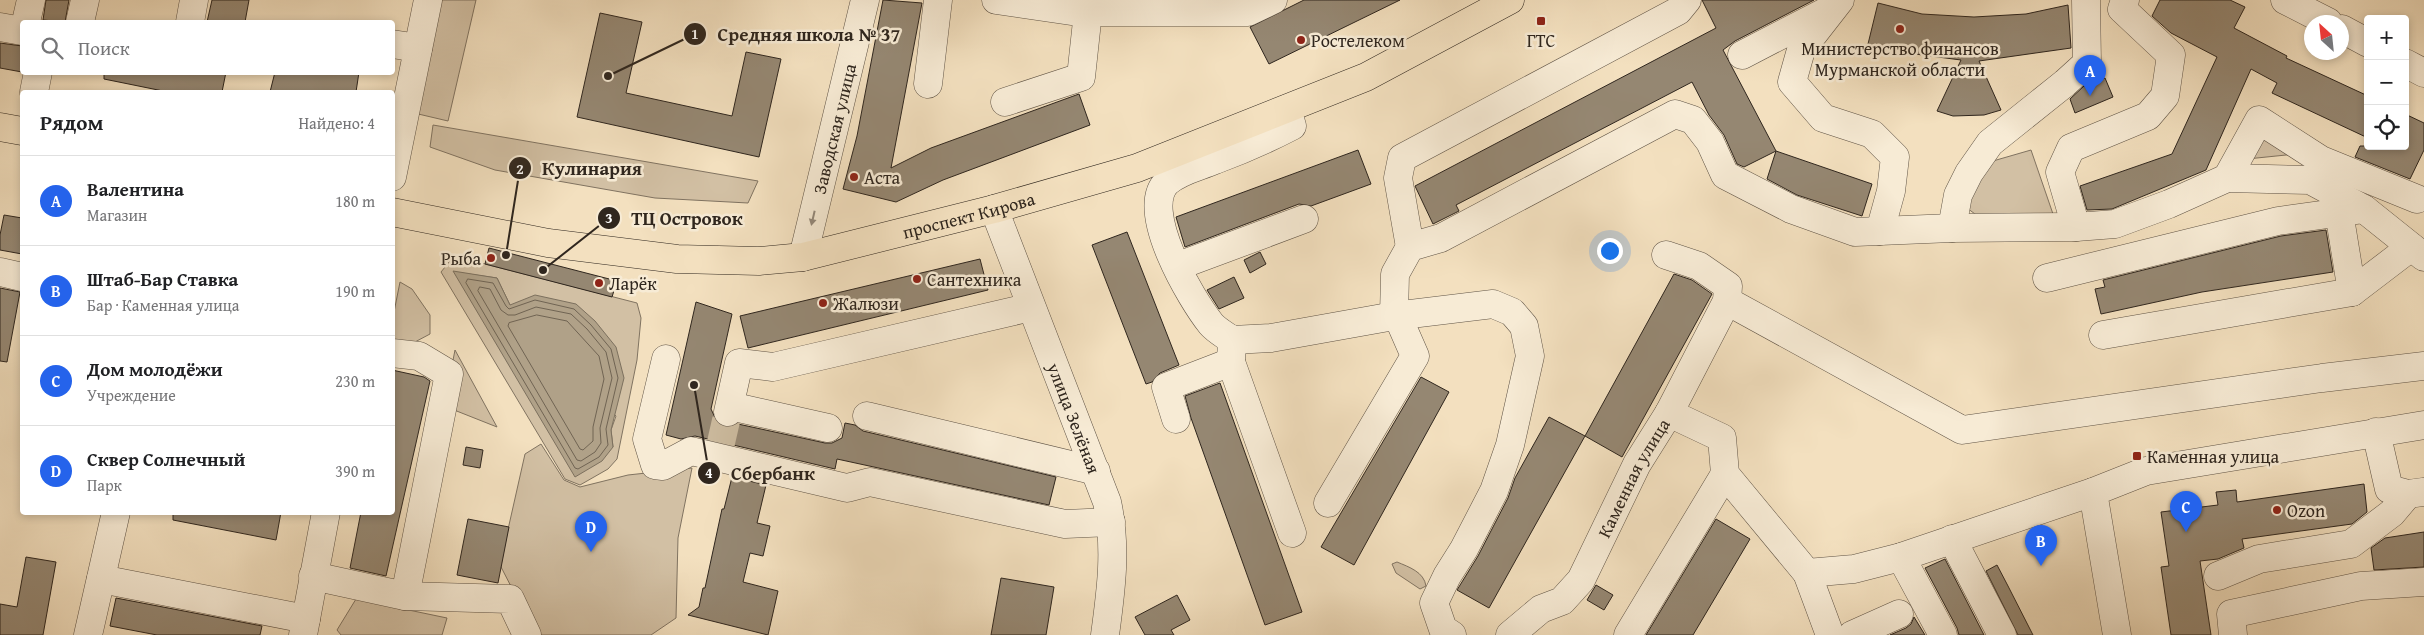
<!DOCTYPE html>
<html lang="ru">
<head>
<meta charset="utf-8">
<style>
	body { margin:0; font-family:"Gentium Book Plus",serif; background:#f2f2f2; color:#202124 }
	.controls { position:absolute; right:15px; top:15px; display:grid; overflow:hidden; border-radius:5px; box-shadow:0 2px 8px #0003 }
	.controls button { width:45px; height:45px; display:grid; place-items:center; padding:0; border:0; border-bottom:1px solid #e0e0e0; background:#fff; color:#202124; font:25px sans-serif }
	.compass { position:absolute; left:2304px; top:15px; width:45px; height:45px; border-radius:50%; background:#fff; box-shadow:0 2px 8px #0003; rotate:333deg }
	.you { position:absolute; left:1609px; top:250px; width:18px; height:18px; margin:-12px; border:4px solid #fff; border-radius:50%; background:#1a73e8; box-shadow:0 0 0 8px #1a73e833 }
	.badge { display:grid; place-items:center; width:32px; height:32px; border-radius:50%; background:#2563eb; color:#fff; font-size:16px; font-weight:700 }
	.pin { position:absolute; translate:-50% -41px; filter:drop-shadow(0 1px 2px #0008) }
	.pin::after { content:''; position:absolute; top:26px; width:18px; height:15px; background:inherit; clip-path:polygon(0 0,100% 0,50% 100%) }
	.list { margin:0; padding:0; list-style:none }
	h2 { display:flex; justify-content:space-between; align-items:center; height:65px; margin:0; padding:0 20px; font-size:21px }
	h2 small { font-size:16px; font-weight:400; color:#757577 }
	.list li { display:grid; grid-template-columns:32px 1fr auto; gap:15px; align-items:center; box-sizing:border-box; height:90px; padding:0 20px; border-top:1px solid #e0e0e0 }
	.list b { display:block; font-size:19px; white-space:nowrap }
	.list p { margin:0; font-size:16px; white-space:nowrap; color:#757577 }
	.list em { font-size:16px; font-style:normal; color:#757577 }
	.icon { flex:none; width:28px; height:28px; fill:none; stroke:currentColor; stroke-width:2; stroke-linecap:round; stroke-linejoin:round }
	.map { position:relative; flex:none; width:2424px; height:635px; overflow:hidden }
	.search { position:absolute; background:#fff; box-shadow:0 2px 8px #0003; left:20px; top:20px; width:375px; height:55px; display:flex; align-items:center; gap:12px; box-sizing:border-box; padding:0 18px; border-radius:5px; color:#757577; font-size:19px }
	.panel { position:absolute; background:#fff; box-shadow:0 2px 8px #0003; left:20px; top:90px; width:375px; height:425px; border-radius:5px }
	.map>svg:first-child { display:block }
</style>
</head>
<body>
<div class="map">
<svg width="2424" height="635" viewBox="0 0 2424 635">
	<rect width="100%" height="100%" fill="#f3e0bf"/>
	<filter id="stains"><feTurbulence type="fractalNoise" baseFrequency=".004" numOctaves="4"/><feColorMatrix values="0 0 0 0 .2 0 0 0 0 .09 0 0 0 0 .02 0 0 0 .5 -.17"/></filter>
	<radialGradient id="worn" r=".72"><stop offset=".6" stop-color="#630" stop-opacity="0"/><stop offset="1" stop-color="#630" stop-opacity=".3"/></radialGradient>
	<g fill="#d2c0a4" stroke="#807361" fill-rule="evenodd">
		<polygon points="439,0 476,0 448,121 414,113"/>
		<polygon points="433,125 758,181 748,203 655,198 495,170 430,147"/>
		<polygon points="2273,134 2296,154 2247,159 2258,140"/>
		<polygon points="2031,150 2053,214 1979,217 1967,208 1986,163"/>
		<path d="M454,256L637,303L641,318L637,360L617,459L608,469L580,485L565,479L441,272ZM454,272L497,278L510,305L616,416L611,430L613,447Z"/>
		<polygon points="400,282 412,289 430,315 430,334 413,343 393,339 393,317"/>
		<polygon points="455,350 497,427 444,406"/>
		<polygon points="541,444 564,480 580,487 628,475 692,468 678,538 676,618 651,635 536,635 500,565 525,454"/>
		<path d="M1397,562C1409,567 1424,572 1426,586L1420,589L1396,573L1392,564Z"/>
		<polygon points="356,599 447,618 442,635 341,635 337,630"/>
	</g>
	<polygon fill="#b0a188" stroke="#7c705e" points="453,271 497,278 510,305 535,295 576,304 595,321 616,347 624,378 611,430 613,447 602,461 575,477"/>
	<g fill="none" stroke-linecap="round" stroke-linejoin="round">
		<g stroke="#706453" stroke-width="1">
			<polygon points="468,279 493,283 506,306 509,309 535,300 574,309 591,325 611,349 618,378 606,429 608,445 599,457 578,469 575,468 466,283"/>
			<polygon points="480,287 490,289 501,310 508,315 515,315 536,307 571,314 587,329 606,352 612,378 600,428 601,443 595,452 581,461 577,460 478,291"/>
			<polygon points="537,315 567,321 599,356 604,379 593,427 593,441 583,450 580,449 508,326 509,323"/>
		</g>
	</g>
	<g fill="#958772" stroke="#2f261e">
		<polygon points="46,0 69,0 65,22 43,20"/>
		<polygon points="212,0 249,0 245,22 207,22"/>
		<polygon points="883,0 922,3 891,168 931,148 1079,94 1090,125 943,180 896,202 843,189 857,136"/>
		<polygon points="1304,0 1400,0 1269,64 1250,27"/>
		<polygon points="1702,0 1814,0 1735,41 1723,50 1776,151 1744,167 1737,164 1724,135 1709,115 1692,82 1456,205 1459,211 1433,224 1415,186 1716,28"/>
		<polygon points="2160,0 2230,0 2245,7 2234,28 2287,56 2286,58 2368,96 2368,138 2272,93 2277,83 2251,69 2206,170 2112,209 2087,210 2080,186 2172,154 2217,57 2171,33 2152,16"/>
		<polygon points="1878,3 1922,14 1974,17 2026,14 2068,5 2071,48 1979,61 2001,110 1984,115 1953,116 1937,111 1961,60 1915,54 1868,44"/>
		<polygon points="600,13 642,22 626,93 732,116 746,52 781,59 759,157 577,117"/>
		<polygon points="0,43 22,46 22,72 0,68"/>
		<polygon points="104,72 226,72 222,92 168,92 104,79"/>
		<polygon points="275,72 359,72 356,92 270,92"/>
		<polygon points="2105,78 2113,97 2075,113 2070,99 2084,86"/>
		<polygon points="2405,114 2424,123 2424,150 2410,179 2355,157 2360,146 2405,146"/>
		<polygon points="1358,150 1371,184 1311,206 1299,204 1185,247 1176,217"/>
		<polygon points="1776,151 1872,184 1862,216 1797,195 1767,179"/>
		<polygon points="4,215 22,218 22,254 0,250 0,235"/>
		<polygon points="2326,230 2333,272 2202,292 2101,314 2095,289 2105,287 2103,280 2281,236"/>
		<polygon points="1127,232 1179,365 1160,373 1152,382 1146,384 1092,245"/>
		<polygon points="489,248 617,281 612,297 485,264"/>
		<polygon points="1260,252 1266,264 1250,273 1244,260"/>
		<polygon points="980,259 988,290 748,348 740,316"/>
		<polygon points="1674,274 1692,280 1712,294 1622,457 1585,436"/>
		<polygon points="1234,277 1244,298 1219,309 1207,290"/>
		<polygon points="0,288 20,292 7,362 0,361"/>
		<polygon points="696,302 732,314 711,409 718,424 725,427 738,424 825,443 832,443 842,438 845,423 855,425 863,431 1056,477 1049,505 837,459 835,469 695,436 681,439 666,435"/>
		<polygon points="392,370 424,377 430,381 386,576 350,568 361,512 392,512"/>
		<polygon points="1421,377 1449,392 1354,565 1321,547"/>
		<polygon points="1220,383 1302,612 1265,625 1191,418 1185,396"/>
		<polygon points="1549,417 1585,436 1489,608 1457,590 1478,556 1508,498 1515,478"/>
		<polygon points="466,447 483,450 480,468 463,465"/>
		<polygon points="732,477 766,485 757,523 770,526 763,556 750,553 743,582 778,591 768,635 688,615 699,607 703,588 705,588 722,509 724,509"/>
		<polygon points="2364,484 2367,512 2352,524 2242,539 2244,548 2218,559 2200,561 2211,635 2171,635 2161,567 2169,566 2161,512 2218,505 2216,492 2236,490 2237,502"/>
		<polygon points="173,512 281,512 276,540 173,520"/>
		<polygon points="468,519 509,527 498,583 457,575"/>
		<polygon points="1716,519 1750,539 1693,635 1646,635"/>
		<polygon points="2424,532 2424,567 2374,570 2371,548 2385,538"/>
		<polygon points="26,557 56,562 43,635 0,635 0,604 17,607"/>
		<polygon points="1945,559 1984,635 1959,635 1957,628 1925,568"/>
		<polygon points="1997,565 2008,586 2033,635 2018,635 1986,571"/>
		<polygon points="1001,578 1054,587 1046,635 991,635"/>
		<polygon points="1596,585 1613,595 1604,610 1587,600"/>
		<polygon points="1177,595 1190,620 1171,630 1174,635 1145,635 1135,617"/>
		<polygon points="116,598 262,626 260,635 157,635 110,626"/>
		<polygon points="1914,617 1925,635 1890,635 1906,628 1911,624"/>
	</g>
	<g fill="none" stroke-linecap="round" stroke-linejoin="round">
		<polyline stroke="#ccbb9f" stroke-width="28" stroke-dasharray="28 14" stroke-linecap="butt" points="720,447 728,412"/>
		<defs>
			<g id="minor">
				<polyline points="996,0 1078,12 1248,12 1273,0"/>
				<polyline points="1840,0 1801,50 1792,82 1823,118 1872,134 1895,157 1891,191 1880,231"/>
				<polyline points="2125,0 2122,9 2171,55 2165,96 2148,116 2071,148 2060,172 2076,227 2115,224 2169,204 2227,178 2310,180 2364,209 2424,257"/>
				<polyline points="2285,0 2328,22"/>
				<polyline points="26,22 31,0"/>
				<polyline points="80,22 85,0"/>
				<polyline points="190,22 194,0"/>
				<polyline points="0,27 22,31"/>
				<polyline points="2342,29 2368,43"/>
				<polyline points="392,44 418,48"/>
				<polyline points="1742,55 1827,11"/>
				<polyline points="2405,63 2424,73"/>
				<polyline points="928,84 938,0"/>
				<polyline points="34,92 38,72"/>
				<polyline points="1005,102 1081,77 1088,12"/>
				<path d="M1287,109L1292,126C1267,139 1242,150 1215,160C1199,167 1181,170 1167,182C1138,210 1191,299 1211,324C1216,330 1225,335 1232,340L1271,338L1394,316L1493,304L1512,312L1524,326L1530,356L1510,445L1494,491L1464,549L1447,576L1434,603L1443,629L1452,635"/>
				<polyline points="392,177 428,0"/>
				<polyline points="2227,178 2259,120 2321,160 2417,199"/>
				<path id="s1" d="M994,209L1107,502C1117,547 1111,591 1105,635"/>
				<polyline points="2339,212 2352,292"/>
				<polyline points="1952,228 2076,227"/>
				<polyline points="1410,247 1398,178 1402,158 1678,11 1687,0"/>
				<path id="s2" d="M803,257L865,0"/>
				<polyline points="1178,266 1304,219"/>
				<polyline points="0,272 22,277"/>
				<polyline points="2047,278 2278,221 2364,209"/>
				<polyline points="1727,301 1962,430 2322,378 2424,366"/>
				<polyline points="2103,335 2352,292 2411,247"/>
				<polyline points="1232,340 1231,362 1292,533"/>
				<polyline points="666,359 647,439 655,465 663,466 691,451 847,488 870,482 1065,524 1111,522"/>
				<polyline points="730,406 828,428"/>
				<polyline points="728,412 739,363 773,367 1031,307"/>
				<polyline points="1669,413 1722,438 1725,474 1807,573 1854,569 1901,557 2093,492"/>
				<polyline points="867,416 1096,471"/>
				<polyline points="1176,419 1166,387 1231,362"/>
				<polyline points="2376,432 2389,489 2408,494 2423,492"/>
				<polyline points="1328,503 1415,356 1401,324 1394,316 1395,274 1410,247 1441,238 1675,114 1693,120 1710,142 1725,175 1791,209 1855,232 1952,228 1958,195 1969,173 1990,143 2065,83 2087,63 2086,0"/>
				<polyline points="1952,539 2002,635"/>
				<polyline points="1901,557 1943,635"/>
				<polyline points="1807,573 1830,635"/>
				<polyline points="313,576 405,596 449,374 419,356 392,353"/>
				<polyline points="2218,576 2259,559 2351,544 2392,513 2408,494"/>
				<polyline points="101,579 306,619"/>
				<polyline points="405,596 510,599 527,635"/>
				<polyline points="88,635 116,512"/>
				<polyline points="303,635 326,512"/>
				<path id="s3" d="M1510,635L1541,609L1562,601L1581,580L1637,464L1669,413L1727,301L1728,286L1699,266L1666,255"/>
				<polyline points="1628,635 1725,474"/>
				<polyline points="1852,635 1899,614"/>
				<polyline points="2117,635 2093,492 2146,471 2424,425"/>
				<polyline points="2233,635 2231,614 2361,586 2424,582"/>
			</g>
			<g id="major">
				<polyline points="0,127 22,131"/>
				<path id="s4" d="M392,212L548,243L677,259L759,261L803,257L994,209L1137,168L1366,77L1510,0"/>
			</g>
		</defs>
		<use href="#minor" stroke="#605446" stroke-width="29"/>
		<use href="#major" stroke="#2f261e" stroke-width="29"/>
		<use href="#minor" stroke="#f7ebd5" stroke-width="28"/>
		<use href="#major" stroke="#f3e0bf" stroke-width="28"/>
	</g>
	<defs><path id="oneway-solid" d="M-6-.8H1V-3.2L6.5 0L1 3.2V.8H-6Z" transform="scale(1.25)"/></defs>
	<use fill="#93887a" href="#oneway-solid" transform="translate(813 218) rotate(103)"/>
	<g fill="#8f2418" stroke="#f7ebd5" stroke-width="2">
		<rect x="1536" y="16" width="10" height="10" rx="2.5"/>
		<circle cx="1900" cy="29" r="5"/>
		<circle cx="1301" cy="40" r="5"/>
		<circle cx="854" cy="177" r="5"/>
		<circle cx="491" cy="258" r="5"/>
		<circle cx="917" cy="279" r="5"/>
		<circle cx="599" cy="283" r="5"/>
		<circle cx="823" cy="303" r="5"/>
		<rect x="2132" y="451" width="10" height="10" rx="2.5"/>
		<circle cx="2277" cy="510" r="5"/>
	</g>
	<g text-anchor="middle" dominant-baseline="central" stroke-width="5" stroke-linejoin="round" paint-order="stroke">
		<g font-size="18" fill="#2f261e" stroke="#f7ebd5" text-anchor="start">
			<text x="1311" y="40">Ростелеком</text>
			<text x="1541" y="40" text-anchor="middle">ГТС</text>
			<text x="1900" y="48" text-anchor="middle">Министерство финансов<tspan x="1900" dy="21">Мурманской области</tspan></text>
			<text x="864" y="177">Аста</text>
			<text x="481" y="258" text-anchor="end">Рыба</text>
			<text x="927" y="279">Сантехника</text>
			<text x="609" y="283">Ларёк</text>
			<text x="833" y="303">Жалюзи</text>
			<text x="2147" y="456">Каменная улица</text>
			<text x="2287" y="510">Ozon</text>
		</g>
		<g font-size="18" fill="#2f261e" stroke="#f7ebd5">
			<text stroke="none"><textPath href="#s2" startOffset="132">Заводская улица</textPath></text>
			<text stroke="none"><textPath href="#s4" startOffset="586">проспект Кирова</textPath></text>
			<text stroke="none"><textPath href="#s1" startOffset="224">улица Зелёная</textPath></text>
			<text stroke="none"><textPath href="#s3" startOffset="206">Каменная улица</textPath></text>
		</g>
	</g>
	<path fill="none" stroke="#2f261e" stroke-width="2" d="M608 76L695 34M506 255L520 168M543 270L609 218M694 385L709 473"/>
	<g fill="#2f261e" stroke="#f7ebd5" stroke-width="2">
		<circle cx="608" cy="76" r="5"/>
		<circle cx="506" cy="255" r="5"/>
		<circle cx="543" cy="270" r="5"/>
		<circle cx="694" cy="385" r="5"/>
		<circle cx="695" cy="34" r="12"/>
		<circle cx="520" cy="168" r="12"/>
		<circle cx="609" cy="218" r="12"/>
		<circle cx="709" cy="473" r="12"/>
	</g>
	<g font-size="15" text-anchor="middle" font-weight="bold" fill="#fff">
		<text x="695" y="39">1</text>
		<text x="520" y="174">2</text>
		<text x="609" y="223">3</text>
		<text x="709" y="478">4</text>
	</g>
	<g font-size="19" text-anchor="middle" font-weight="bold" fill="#2f261e" stroke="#f7ebd5" stroke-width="5" stroke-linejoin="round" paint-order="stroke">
		<text x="809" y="41">Средняя школа № 37</text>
		<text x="592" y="175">Кулинария</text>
		<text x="687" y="225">ТЦ Островок</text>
		<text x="773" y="480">Сбербанк</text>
	</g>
	<rect width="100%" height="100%" filter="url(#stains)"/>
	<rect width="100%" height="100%" fill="url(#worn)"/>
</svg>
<div class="controls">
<button>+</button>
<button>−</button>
<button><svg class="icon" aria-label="locate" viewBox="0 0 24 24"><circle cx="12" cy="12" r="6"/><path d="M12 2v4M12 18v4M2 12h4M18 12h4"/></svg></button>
</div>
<svg class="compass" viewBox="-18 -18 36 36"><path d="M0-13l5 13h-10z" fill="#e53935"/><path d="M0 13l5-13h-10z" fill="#757577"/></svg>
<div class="you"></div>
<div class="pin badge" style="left:2090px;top:96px">A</div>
<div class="pin badge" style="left:2041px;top:566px">B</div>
<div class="pin badge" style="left:2186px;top:532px">C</div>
<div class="pin badge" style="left:591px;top:552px">D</div>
<div class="search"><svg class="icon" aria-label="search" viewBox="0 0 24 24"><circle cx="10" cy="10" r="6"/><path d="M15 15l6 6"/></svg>Поиск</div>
<section class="panel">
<h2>Рядом<small>Найдено: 4</small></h2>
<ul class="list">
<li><span class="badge">A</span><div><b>Валентина</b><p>Магазин</p></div><em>180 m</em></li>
<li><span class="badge">B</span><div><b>Штаб-Бар Ставка</b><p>Бар · Каменная улица</p></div><em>190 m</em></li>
<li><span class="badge">C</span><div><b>Дом молодёжи</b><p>Учреждение</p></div><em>230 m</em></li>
<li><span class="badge">D</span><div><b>Сквер Солнечный</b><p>Парк</p></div><em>390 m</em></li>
</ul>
</section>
</div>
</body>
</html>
